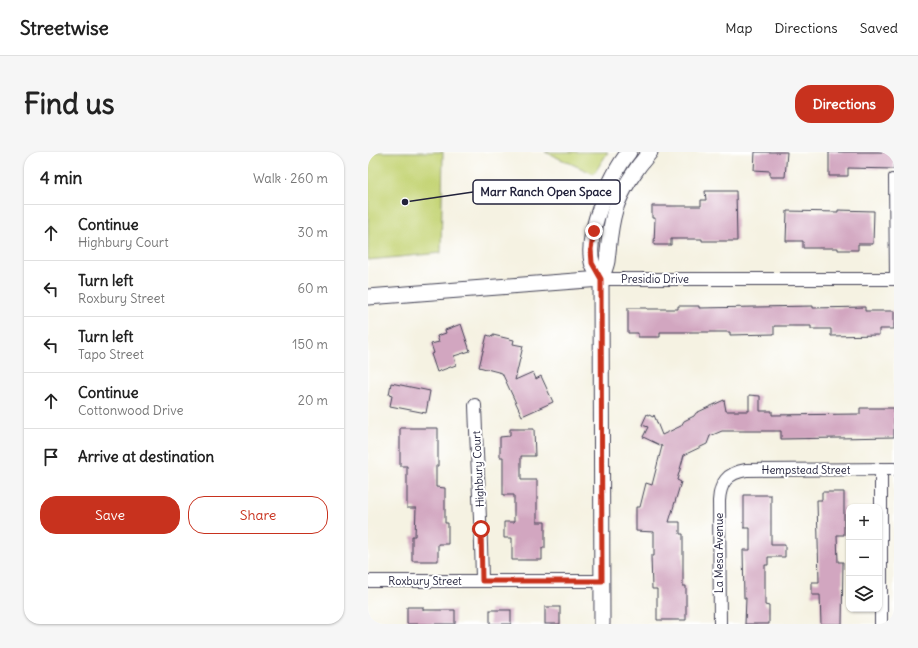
<!DOCTYPE html>
<html lang="en">
<head>
<meta charset="utf-8">
<style>
	body { margin:0; font-family:Delius,sans-serif; background:#f6f6f6; color:#222 }
	.controls { position:absolute; right:12px; bottom:12px; display:grid; overflow:hidden; border-radius:8px; box-shadow:0 1px 3px #0004 }
	.controls button { width:36px; height:36px; display:grid; place-items:center; padding:0; border:0; border-bottom:1px solid #e0e0e0; background:#fff; color:#222; font:20px sans-serif }
	.stop { position:absolute; width:12px; height:12px; margin:-9px; border:3px solid #c8321e; border-radius:50%; background:#fff }
	.stop.end { background:#c8321e; border-color:#fff; box-shadow:0 1px 4px #0008 }
	.list { margin:0; padding:0; list-style:none }
	h2 { display:flex; justify-content:space-between; align-items:center; height:52px; margin:0; padding:0 16px; font-size:17px }
	h2 small { font-size:13px; font-weight:400; color:#767676 }
	.list li { display:grid; grid-template-columns:26px 1fr auto; gap:12px; align-items:center; box-sizing:border-box; height:56px; padding:0 16px; border-top:1px solid #e0e0e0 }
	.list b { display:block; font-size:15px; white-space:nowrap }
	.list p { margin:0; font-size:13px; white-space:nowrap; color:#767676 }
	.list em { font-size:13px; font-style:normal; color:#767676 }
	.actions { display:flex; gap:8px; padding:12px 16px }
	.actions a { flex:1; padding:9px 0; border:1px solid #c8321e; border-radius:16px; text-align:center; font-size:14px; color:#c8321e }
	.actions .main { background:#c8321e; color:#fff }
	.icon { flex:none; width:22px; height:22px; fill:none; stroke:currentColor; stroke-width:2; stroke-linecap:round; stroke-linejoin:round }
	.map { position:relative; flex:none; width:526px; height:472px; overflow:hidden; border-radius:16px }
	header { display:flex; align-items:center; gap:24px; box-sizing:border-box; height:56px; padding:0 20px; background:#fff; border-bottom:1px solid #e0e0e0 }
	header strong { font-size:19px }
	nav { display:flex; gap:22px; margin-inline-start:auto; font-size:14px }
	.intro { display:flex; align-items:center; justify-content:space-between; box-sizing:border-box; height:96px; padding:0 24px }
	h1 { margin:0; font-size:28px }
	.button { padding:10px 18px; border-radius:16px; background:#c8321e; color:#fff; font-size:14px; font-weight:700 }
	main { display:flex; gap:24px; padding:0 24px }
	aside { flex:1; background:#fff; border-radius:16px; box-shadow:0 1px 3px #0004 }
	.map>svg:first-child { display:block }
</style>
</head>
<body>
<header>
<strong>Streetwise</strong>
<nav><a>Map</a><a>Directions</a><a>Saved</a></nav>
</header>
<div class="intro"><h1>Find us</h1><a class="button">Directions</a></div>
<main>
<aside>
<h2>4 min<small>Walk · 260 m</small></h2>
<ul class="list">
<li><svg class="icon" aria-label="ahead" viewBox="0 0 24 24"><path d="M12 20V5M6 11l6-6 6 6"/></svg><div><b>Continue</b><p>Highbury Court</p></div><em>30 m</em></li>
<li><svg class="icon" aria-label="left" viewBox="0 0 24 24"><path d="M17 20v-9H6M10 6l-5 5 5 5"/></svg><div><b>Turn left</b><p>Roxbury Street</p></div><em>60 m</em></li>
<li><svg class="icon" aria-label="left" viewBox="0 0 24 24"><path d="M17 20v-9H6M10 6l-5 5 5 5"/></svg><div><b>Turn left</b><p>Tapo Street</p></div><em>150 m</em></li>
<li><svg class="icon" aria-label="ahead" viewBox="0 0 24 24"><path d="M12 20V5M6 11l6-6 6 6"/></svg><div><b>Continue</b><p>Cottonwood Drive</p></div><em>20 m</em></li>
<li><svg class="icon" aria-label="arrive" viewBox="0 0 24 24"><path d="M6 21V4h12l-3 4 3 4H6"/></svg><div><b>Arrive at destination</b></div></li>
</ul>
<div class="actions"><a class="main">Save</a><a>Share</a></div>
</aside>
<div class="map">
<svg width="526" height="472" viewBox="0 0 526 472">
	<rect width="100%" height="100%" fill="#fff"/>
	<filter id="ink" filterUnits="userSpaceOnUse"><feTurbulence type="fractalNoise" baseFrequency=".025" numOctaves="2"/><feDisplacementMap in="SourceGraphic" scale="8" xChannelSelector="R" yChannelSelector="G"/><feConvolveMatrix kernelMatrix="1 2 1 2 8 2 1 2 1" color-interpolation-filters="sRGB"/></filter>
	<filter id="wash" filterUnits="userSpaceOnUse"><feTurbulence type="fractalNoise" baseFrequency=".012" numOctaves="4" result="noise"/><feDisplacementMap in="SourceGraphic" scale="16" xChannelSelector="R" yChannelSelector="G"/><feGaussianBlur stdDeviation="0.9" result="paint"/><feColorMatrix in="noise" values="0 0 0 0 0 0 0 0 0 0 0 0 0 0 0 0 0 1.4 0 .05"/><feComposite in="paint" operator="in"/></filter>
	<g filter="url(#wash)">
		<rect width="100%" height="100%" fill="#f5f2e2"/>
		<g fill="#c5d476" stroke="#747b58">
			<polygon points="0,0 75,0 73,101 0,108"/>
			<polygon points="177,0 240,0 226,22"/>
		</g>
		<g id="blocks">
			<g fill="#d2a6c0">
				<polygon points="387,0 419,0 417,25 402,25 402,19 386,18"/>
				<polygon points="461,0 526,0 526,17 480,16 480,24 461,24"/>
				<polygon points="337,39 368,39 369,89 334,89 334,87 303,87 303,93 286,93 287,66 284,66 284,54 333,54 333,48 338,48"/>
				<polygon points="470,58 506,59 505,92 490,92 490,98 470,98 470,96 435,96 435,89 418,89 419,59 470,60"/>
				<polygon points="310,154 331,154 331,156 445,154 445,156 497,155 497,159 526,159 526,177 511,177 511,183 463,184 463,177 443,177 443,174 406,174 406,182 362,183 362,180 292,180 292,185 270,185 270,181 260,181 260,156 279,156 279,157 310,157"/>
				<polygon points="93,172 102,199 86,204 88,213 69,220 63,202 66,201 63,192 71,190 69,184 78,181 77,178"/>
				<polygon points="119,183 125,185 125,183 146,188 145,192 155,194 147,228 165,220 168,227 173,224 185,250 154,264 134,221 111,215"/>
				<polygon points="23,231 62,239 58,261 22,254 24,244 21,243"/>
				<polygon points="381,243 392,244 392,259 404,259 404,263 492,262 492,256 526,256 526,285 413,287 413,279 354,279 342,284 339,292 316,303 309,328 313,330 301,370 312,370 312,382 315,382 315,434 318,434 318,468 289,468 289,437 284,437 283,404 286,404 286,380 268,379 268,355 272,355 278,331 284,333 294,294 275,285 280,275 274,273 279,262 285,265 286,263 294,283 313,274 316,269 326,264 328,261 356,248 358,259 381,259"/>
				<polygon points="32,276 70,276 70,314 68,314 68,335 77,336 77,371 80,371 80,392 70,392 70,409 44,409 44,384 47,384 48,356 39,356 39,314 32,314"/>
				<polygon points="142,277 166,277 167,304 153,304 153,328 169,328 169,370 177,370 177,396 174,396 174,408 144,408 144,386 136,386 136,370 146,370 146,343 135,343 135,305 132,305 132,285 142,284"/>
				<polygon points="454,340 476,340 476,383 469,383 470,410 475,410 474,472 453,472 452,443 444,443 444,430 451,430 449,348 454,348"/>
				<polygon points="376,343 403,343 403,393 417,393 417,405 400,405 400,413 397,413 397,453 401,454 401,472 377,472 378,446 376,446 375,398 382,398 382,376 376,376"/>
				<polygon points="39,455 55,455 55,458 87,458 87,472 39,472"/>
				<rect x="177" y="455" width="15" height="17"/>
				<rect x="122" y="458" width="21" height="14"/>
			</g>
		</g>
	</g>
	<g filter="url(#ink)">
		<use href="#blocks" fill-opacity="0" stroke="#424154" stroke-width="1"/>
		<g fill="none" stroke-linecap="round" stroke-linejoin="round">
			<defs>
				<polyline id="service" points="524,25 525,127"/>
				<g id="minor">
					<polyline points="233,127 526,127"/>
					<path d="M107,253C109,312 113,370 114,429"/>
					<polyline points="0,429 234,429"/>
					<path d="M352,472L351,349C352,331 359,321 378,318L526,317"/>
					<polyline points="513,472 513,317"/>
				</g>
				<g id="tertiary">
					<path d="M233,127C230,122 225,116 224,110C217,82 243,22 261,0"/>
					<polyline points="0,145 233,127"/>
					<path d="M234,472L233,127C235,121 238,115 239,109C241,92 242,74 247,58C253,38 269,15 282,0"/>
				</g>
			</defs>
			<use href="#service" stroke="#424154" stroke-width="8"/>
			<use href="#minor" stroke="#424154" stroke-width="14"/>
			<use href="#tertiary" stroke="#424154" stroke-width="17"/>
			<use href="#service" stroke="#fff" stroke-width="6"/>
			<use href="#minor" stroke="#fff" stroke-width="12"/>
			<use href="#tertiary" stroke="#fff" stroke-width="15"/>
		</g>
	</g>
	<g fill="none" stroke-linecap="round" stroke-linejoin="round" filter="url(#ink)">
		<polyline stroke="#c8321e" stroke-width="5" points="113,377 114,429 234,429 233,127 224,111 223,97 226,79"/>
	</g>
	<g text-anchor="middle" dominant-baseline="central" stroke-width="4" stroke-linejoin="round" paint-order="stroke">
		<g font-size="11" fill="#22223b" stroke="#fff">
			<text x="287" y="127">Presidio Drive</text>
			<text transform="translate(110 317) rotate(-93)">Highbury Court</text>
			<text x="438" y="318">Hempstead Street</text>
			<text transform="translate(351 401) rotate(-90)">La Mesa Avenue</text>
			<text x="57" y="429">Roxbury Street</text>
		</g>
	</g>
	<path fill="none" stroke="#22223b" stroke-width="1.5" d="M37 50L105 40"/>
	<circle fill="#22223b" stroke="#fff" stroke-width="1.5" cx="37" cy="50" r="4"/>
	<rect fill="#fff" stroke="#22223b" stroke-width="1.5" x="105" y="28" width="147" height="24" rx="4"/>
	<g font-size="12" text-anchor="middle" font-weight="bold" fill="#22223b">
		<text x="178" y="44">Marr Ranch Open Space</text>
	</g>
</svg>
<div class="controls">
<button>+</button>
<button>−</button>
<button><svg class="icon" aria-label="layers" viewBox="0 0 24 24"><path d="M12 4l9 5-9 5-9-5zM3 14l9 5 9-5"/></svg></button>
</div>
<div class="stop" style="left:113px;top:377px"></div>
<div class="stop end" style="left:226px;top:79px"></div>
</div>
</main>
</body>
</html>
